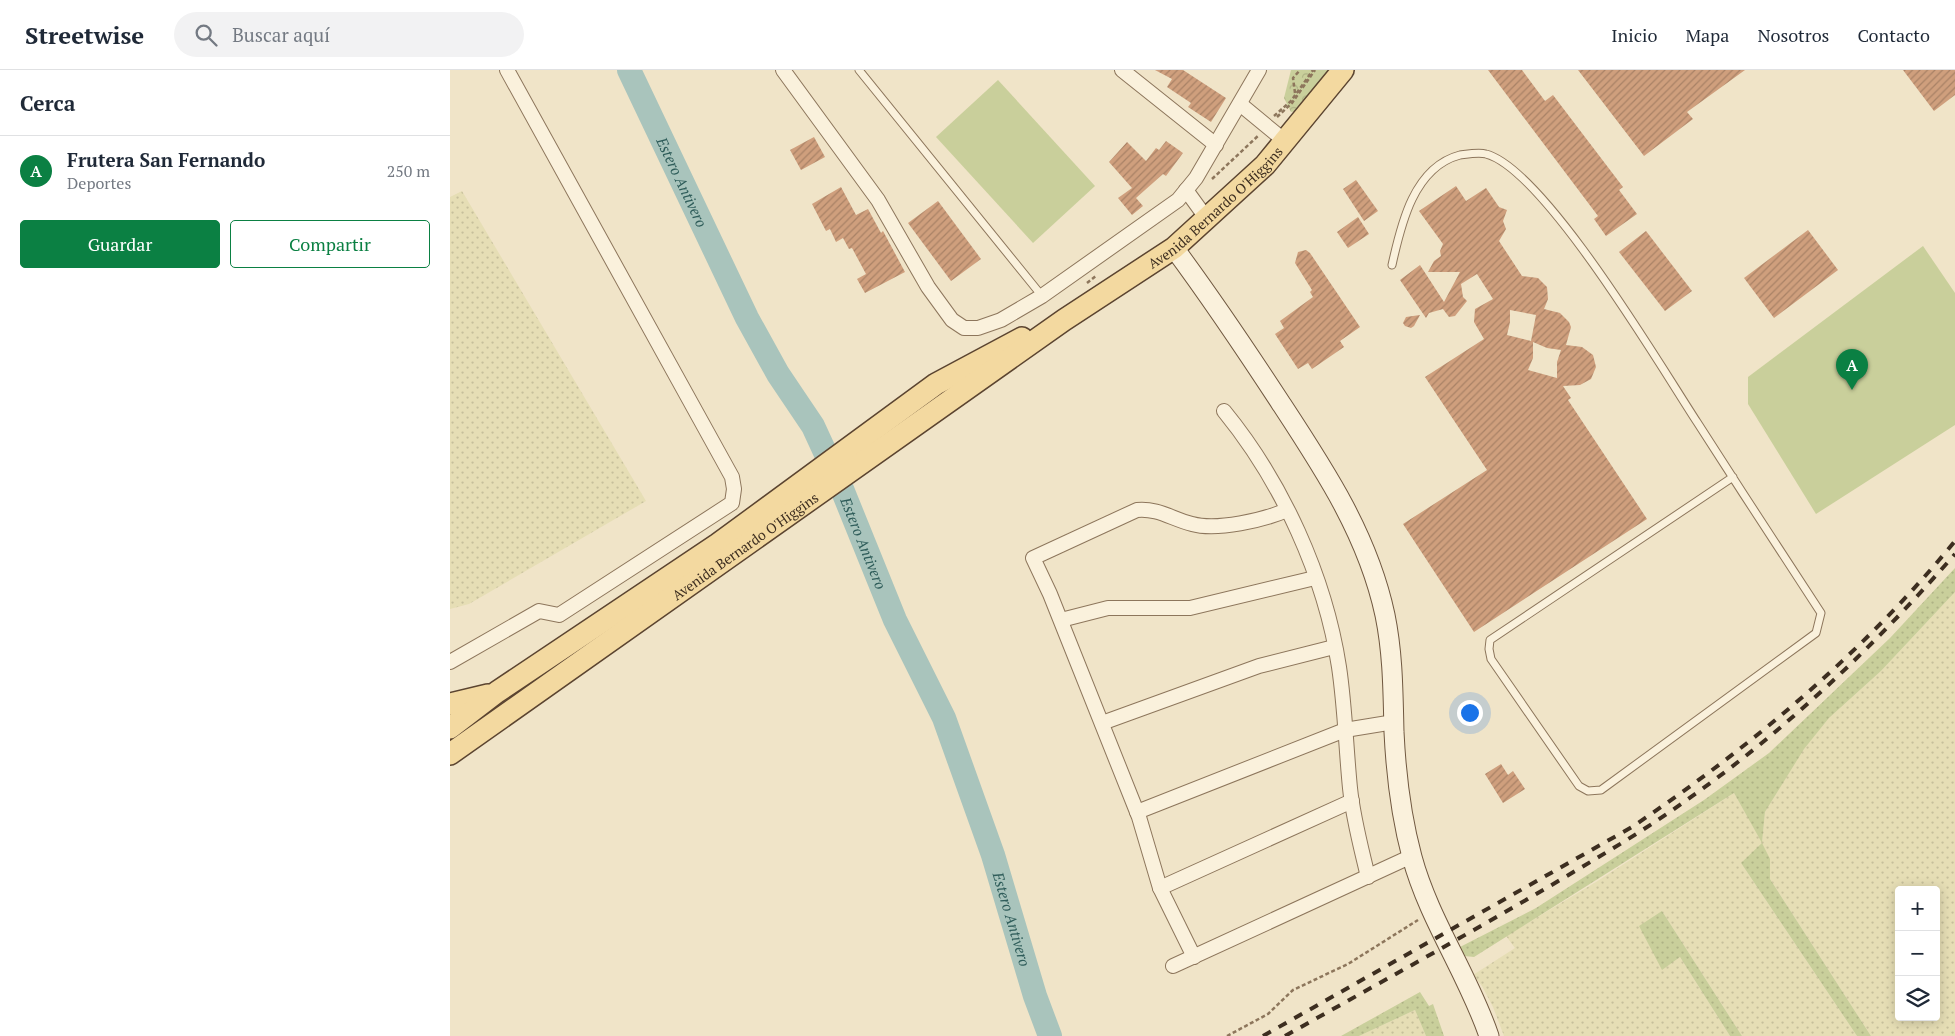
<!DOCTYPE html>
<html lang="es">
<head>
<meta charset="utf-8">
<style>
	body { margin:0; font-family:"PT Serif",serif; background:#f2f2f3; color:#1f2937 }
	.controls { position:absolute; right:15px; bottom:15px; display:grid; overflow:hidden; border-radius:5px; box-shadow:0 2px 12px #0003 }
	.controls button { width:45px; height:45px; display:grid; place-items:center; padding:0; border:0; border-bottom:1px solid #e0e1e3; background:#fff; color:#1f2937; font:25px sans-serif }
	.you { position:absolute; left:1019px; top:642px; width:18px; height:18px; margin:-12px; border:4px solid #fff; border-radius:50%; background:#1a73e8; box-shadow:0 0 0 8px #1a73e833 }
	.badge { display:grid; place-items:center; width:32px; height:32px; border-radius:50%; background:#0b8043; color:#fff; font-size:16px; font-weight:700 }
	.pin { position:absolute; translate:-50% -41px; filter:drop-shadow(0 1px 2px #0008) }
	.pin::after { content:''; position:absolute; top:26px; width:18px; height:15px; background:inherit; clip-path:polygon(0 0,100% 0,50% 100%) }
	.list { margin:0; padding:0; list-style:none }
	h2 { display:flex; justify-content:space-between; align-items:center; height:65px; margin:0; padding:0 20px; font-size:21px }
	h2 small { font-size:16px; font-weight:400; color:#747a83 }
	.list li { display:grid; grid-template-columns:32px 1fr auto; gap:15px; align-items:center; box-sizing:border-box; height:70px; padding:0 20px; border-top:1px solid #e0e1e3 }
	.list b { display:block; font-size:19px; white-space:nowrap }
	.list p { margin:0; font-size:16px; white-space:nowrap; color:#747a83 }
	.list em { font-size:16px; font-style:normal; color:#747a83 }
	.actions { display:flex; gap:10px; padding:15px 20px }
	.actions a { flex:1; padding:11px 0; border:1px solid #0b8043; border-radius:5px; text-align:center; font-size:18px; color:#0b8043 }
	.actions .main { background:#0b8043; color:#fff }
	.icon { flex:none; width:28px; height:28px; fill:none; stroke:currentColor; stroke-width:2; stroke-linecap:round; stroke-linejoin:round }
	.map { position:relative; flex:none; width:1505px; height:966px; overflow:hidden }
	header { display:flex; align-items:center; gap:30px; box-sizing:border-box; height:70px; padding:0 25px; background:#fff; border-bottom:1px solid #e0e1e3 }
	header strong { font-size:24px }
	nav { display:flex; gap:28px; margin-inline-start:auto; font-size:18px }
	.search { width:350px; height:45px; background:#f2f2f3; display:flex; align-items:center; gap:12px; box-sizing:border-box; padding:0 18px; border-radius:28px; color:#747a83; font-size:19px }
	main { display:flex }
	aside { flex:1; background:#fff }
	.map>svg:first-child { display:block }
</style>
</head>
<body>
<header>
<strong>Streetwise</strong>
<div class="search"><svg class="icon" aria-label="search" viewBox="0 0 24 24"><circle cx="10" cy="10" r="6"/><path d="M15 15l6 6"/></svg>Buscar aquí</div>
<nav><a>Inicio</a><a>Mapa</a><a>Nosotros</a><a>Contacto</a></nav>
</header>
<main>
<aside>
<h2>Cerca<small></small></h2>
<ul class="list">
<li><span class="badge">A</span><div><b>Frutera San Fernando</b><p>Deportes</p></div><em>250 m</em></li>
</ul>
<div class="actions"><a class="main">Guardar</a><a>Compartir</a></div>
</aside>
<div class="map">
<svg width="1505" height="966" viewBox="0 0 1505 966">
	<defs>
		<pattern id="farmland-dots" width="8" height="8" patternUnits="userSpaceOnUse" patternTransform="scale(1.25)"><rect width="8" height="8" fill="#e6deb5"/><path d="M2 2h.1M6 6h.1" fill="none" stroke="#c6bf9b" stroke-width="1.8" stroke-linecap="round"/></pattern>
		<pattern id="grass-dots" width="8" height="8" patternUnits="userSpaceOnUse" patternTransform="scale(1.25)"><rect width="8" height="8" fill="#c9cf9b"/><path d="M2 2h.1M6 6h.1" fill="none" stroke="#aeb285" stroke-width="1.8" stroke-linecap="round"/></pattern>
		<pattern id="park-crowns" width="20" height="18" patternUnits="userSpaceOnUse" patternTransform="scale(1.25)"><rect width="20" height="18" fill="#c9cf9b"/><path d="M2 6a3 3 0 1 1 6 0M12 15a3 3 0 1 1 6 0" fill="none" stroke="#aeb285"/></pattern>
		<pattern id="building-hatch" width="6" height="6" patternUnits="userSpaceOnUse" patternTransform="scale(1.25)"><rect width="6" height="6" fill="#cf9f7d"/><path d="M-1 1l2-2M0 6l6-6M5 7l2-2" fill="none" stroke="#a98266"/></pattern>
	</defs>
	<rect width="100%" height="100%" fill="#f0e4c8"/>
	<g fill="url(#farmland-dots)" fill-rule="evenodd">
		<polygon points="12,121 196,431 19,534 0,539 0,127"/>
		<path d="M1505,522V966H1421L1320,809V789L1291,793L1407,966H1292L1212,841V899L1230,887L1280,966H1054L1043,937L1032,916L1023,905L1065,878L1056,866L1146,812L1284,723L1312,772L1315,742L1354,678L1379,648L1431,601ZM1449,820H1486V947H1449Z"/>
		<polygon points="965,940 976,966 909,966"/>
	</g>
	<g fill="url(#grass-dots)">
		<polygon points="1505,498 1505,522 1431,601 1379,648 1354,679 1315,742 1312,773 1320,789 1320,809 1421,966 1407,966 1291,793 1312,773 1284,723 1024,887 1015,886 1008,878 1086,838 1254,730 1319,683 1440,568"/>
		<polygon points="1212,841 1292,966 1280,966 1230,887 1212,900 1189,856"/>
		<polygon points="970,922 979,936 983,934 994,966 976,966 965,940 909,966 891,966"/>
	</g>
	<polygon fill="url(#park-crowns)" points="841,0 881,0 847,41 841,42 834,28"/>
	<g fill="#c9cf9b">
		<polygon points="548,10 645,116 583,173 486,67"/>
		<polygon points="1473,176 1505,223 1505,355 1366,444 1298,334 1298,307"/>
	</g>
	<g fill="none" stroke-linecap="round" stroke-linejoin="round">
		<path stroke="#a9c4bc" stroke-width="24" id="s1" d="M179,0L297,248L328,304L363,356L392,419L445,550L494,648L543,785L585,926L600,966"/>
	</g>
	<g fill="url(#building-hatch)" fill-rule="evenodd">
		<polygon points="705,0 733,0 776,28 761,52 738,37 741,33 717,17 722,9"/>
		<polygon points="1038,0 1072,0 1095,31 1103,25 1173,117 1169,120 1187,144 1156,166 1144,149 1148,146"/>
		<polygon points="1128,0 1295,0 1237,42 1243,49 1194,86"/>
		<polygon points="1453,0 1505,0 1505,25 1484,41"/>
		<polygon points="364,67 375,87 351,100 340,80"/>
		<polygon points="716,71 733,83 716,106 713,104 686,128 693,136 682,145 668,128 682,118 659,92 677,72 696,91 706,78 709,80"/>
		<polygon points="906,110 928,141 914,151 893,119"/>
		<path d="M1006,116L1016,131L1036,118L1049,137L1057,140L1053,151L1056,159L1049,171L1072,206L1088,208L1097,217L1098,229L1094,239L1110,243L1119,252L1121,257L1116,275L1132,277L1143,285L1146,297L1141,309L1130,315L1113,316L1121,328L1118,330L1197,449L1024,562L953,454L1037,400L975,307L1034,269L1024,252L1025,239L1043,229L1027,204L1011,214L1013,227L1017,231L1005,246L999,247L993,239L979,243L976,248L950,210L970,195L994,232L1010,202H978L984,191L991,186L990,181L993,174L969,141ZM1060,240L1086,245L1081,271L1057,265L1060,252ZM1083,272L1097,278L1111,280L1107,292V308L1078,300L1083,288Z"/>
		<polygon points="391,117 406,145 418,139 431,163 433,161 455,202 415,223 407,209 416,204 402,178 399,179 393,168 386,172 380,159 376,161 362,134"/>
		<polygon points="488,131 531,189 501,211 458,153"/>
		<polygon points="908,147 919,164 898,178 887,162"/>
		<polygon points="1358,160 1388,200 1324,248 1294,208"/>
		<polygon points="1196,161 1242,221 1215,241 1169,182"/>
		<polygon points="856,180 860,183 910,257 890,271 894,277 862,299 858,293 848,299 825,264 834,258 830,251 863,227 860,222 862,220 845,193 848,182"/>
		<polygon points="970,245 964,256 961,258 955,256 953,253 956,247"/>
		<polygon points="1051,694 1058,705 1063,701 1075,719 1053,733 1035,704"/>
	</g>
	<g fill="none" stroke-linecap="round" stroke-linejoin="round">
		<defs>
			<g id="lane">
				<polyline points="409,0 592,226"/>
				<path d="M942,195C951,154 964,97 1010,85C1018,84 1029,82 1036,84C1094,99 1211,297 1247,352C1288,416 1329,479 1371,543L1366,563L1151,720L1138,721L1129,716L1041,589L1039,579L1040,570L1283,407"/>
			</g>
			<g id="street">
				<polyline points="333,0 428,130 478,217 502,250 514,258 528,258 551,250 592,226 728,130 746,108 809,0"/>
				<polyline points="672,0 766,75"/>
				<polyline points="790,34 836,72"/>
				<polyline points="736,120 757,149"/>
				<path d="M774,341C832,412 875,506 889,597C895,637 896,678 900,718C903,748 911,777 918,807"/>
				<polyline points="611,550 658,538 740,538 865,508"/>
				<polyline points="0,592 89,541 109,545 282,433 284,419 282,407 57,0"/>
				<polyline points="652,653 809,596 884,577"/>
				<polyline points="687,742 895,660 944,652"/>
				<polyline points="710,818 902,731"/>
				<path d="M744,887L710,818L689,747L600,524L583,488L687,440C708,438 722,449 742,454C767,461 814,450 837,440"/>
				<polyline points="723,896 962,786"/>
			</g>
			<path id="secondary" d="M724,178C761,228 796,280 830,332C874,399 918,465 935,545C943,584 943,622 944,662C946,704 951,746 962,787C979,850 1018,904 1039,966"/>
			<g id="primary">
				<polyline points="0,634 38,625"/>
				<polyline points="0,658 47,622 268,474 486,314 572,268"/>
				<path id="s2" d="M0,684L614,250L724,178L815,95L893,0"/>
			</g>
		</defs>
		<use href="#lane" stroke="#8d765c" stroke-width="9"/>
		<use href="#street" stroke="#8d765c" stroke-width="16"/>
		<use href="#secondary" stroke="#6f573f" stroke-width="21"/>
		<use href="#primary" stroke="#5b4430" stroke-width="24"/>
		<g stroke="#8d765c" stroke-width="2.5" stroke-dasharray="4 2.5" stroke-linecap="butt">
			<polyline points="845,23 843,8 850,0"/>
			<polyline points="824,46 841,31 863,0"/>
			<polyline points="827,47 842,33 865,0"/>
			<polyline points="762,109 809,65"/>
			<polyline points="637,213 647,205"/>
			<polyline points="777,966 818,944 843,920 898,894 968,850"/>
		</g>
		<use href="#lane" stroke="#faf1dc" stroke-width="7"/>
		<use href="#street" stroke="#faf1dc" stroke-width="14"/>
		<use href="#secondary" stroke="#faf1dc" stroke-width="19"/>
		<use href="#primary" stroke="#f3d9a0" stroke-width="21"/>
		<g stroke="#3d2e20" stroke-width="4" stroke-dasharray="9 9" stroke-linecap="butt">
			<path d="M813,966L1182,757C1302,676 1413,583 1505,471"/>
			<path d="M835,966C924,916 1013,867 1100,816C1145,789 1189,764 1231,734C1333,663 1423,578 1505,484"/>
		</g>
	</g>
	<g text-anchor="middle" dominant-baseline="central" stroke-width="4" stroke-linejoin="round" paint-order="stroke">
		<g font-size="14" fill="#3d2e20" stroke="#f7eed8">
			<text stroke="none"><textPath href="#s2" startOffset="941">Avenida Bernardo O'Higgins</textPath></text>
			<text stroke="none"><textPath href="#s2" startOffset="361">Avenida Bernardo O'Higgins</textPath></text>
		</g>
		<g font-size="15" font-style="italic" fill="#2f5d5a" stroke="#f7eed8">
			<text stroke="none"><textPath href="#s1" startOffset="124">Estero Antivero</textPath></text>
			<text stroke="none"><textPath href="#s1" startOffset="529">Estero Antivero</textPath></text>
			<text stroke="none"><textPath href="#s1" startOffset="934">Estero Antivero</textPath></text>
		</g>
	</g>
</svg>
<div class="controls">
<button>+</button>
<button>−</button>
<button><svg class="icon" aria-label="layers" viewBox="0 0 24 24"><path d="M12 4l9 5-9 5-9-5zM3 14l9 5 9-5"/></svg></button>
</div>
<div class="you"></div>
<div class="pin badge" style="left:1402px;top:320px">A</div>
</div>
</main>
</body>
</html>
